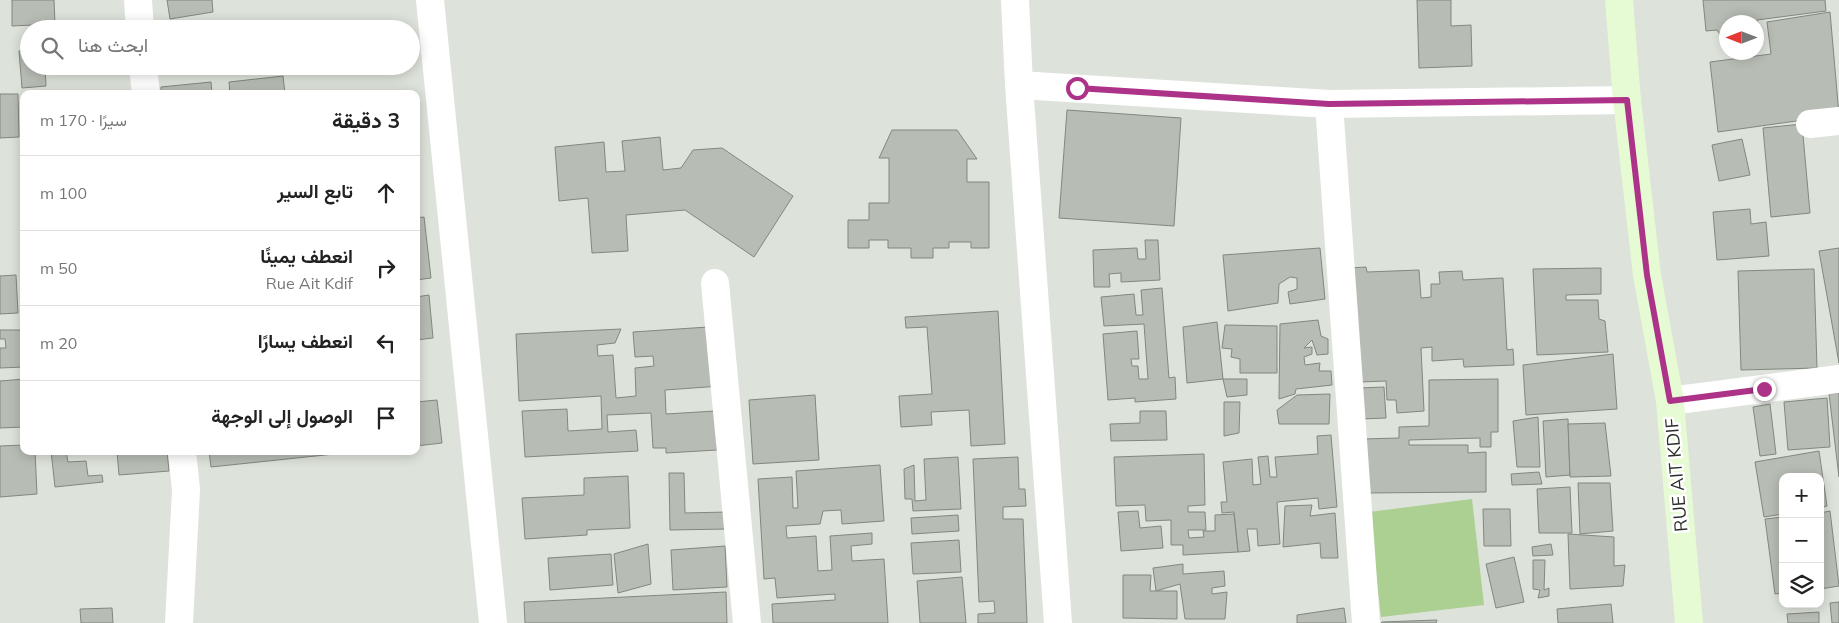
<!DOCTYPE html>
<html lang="ar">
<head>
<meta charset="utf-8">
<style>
	body { margin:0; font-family:Mulish,Vazirmatn,sans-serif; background:#f6f6f6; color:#222; direction:rtl }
	.controls { position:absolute; right:15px; bottom:15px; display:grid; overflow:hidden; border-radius:10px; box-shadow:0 2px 12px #0003 }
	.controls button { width:45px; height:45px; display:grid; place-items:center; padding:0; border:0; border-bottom:1px solid #e0e0e0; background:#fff; color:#222; font:25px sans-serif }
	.compass { position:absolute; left:1719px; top:15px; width:45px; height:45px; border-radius:50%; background:#fff; box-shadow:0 2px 12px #0003; rotate:270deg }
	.stop { position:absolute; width:15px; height:15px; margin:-11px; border:4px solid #ac3387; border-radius:50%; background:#fff }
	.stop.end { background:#ac3387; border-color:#fff; box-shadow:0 1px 5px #0008 }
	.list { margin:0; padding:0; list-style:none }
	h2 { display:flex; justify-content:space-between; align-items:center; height:65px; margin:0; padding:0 20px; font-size:21px }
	h2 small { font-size:16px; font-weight:400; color:#767676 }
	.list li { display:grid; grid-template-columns:32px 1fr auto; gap:15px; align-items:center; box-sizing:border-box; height:75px; padding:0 20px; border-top:1px solid #e0e0e0 }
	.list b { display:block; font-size:19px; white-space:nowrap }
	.list p { margin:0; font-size:16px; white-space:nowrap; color:#767676 }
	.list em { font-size:16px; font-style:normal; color:#767676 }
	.icon { flex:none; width:28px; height:28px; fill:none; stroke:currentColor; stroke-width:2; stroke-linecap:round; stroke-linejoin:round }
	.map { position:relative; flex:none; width:1839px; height:623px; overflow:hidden; direction:ltr }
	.search { position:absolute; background:#fff; box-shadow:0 2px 12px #0003; left:20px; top:20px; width:400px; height:55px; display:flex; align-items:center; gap:12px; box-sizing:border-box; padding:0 18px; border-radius:28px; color:#767676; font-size:19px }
	.panel { position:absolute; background:#fff; box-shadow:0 2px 12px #0003; left:20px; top:90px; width:400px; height:365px; border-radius:10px; direction:rtl }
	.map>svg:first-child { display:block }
</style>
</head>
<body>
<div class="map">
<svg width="1839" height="623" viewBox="0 0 1839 623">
	<rect width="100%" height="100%" fill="#dde2da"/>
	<polygon fill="#accf92" points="1472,499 1484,605 1381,617 1369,512"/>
	<g fill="#b7bcb4" stroke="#82877f">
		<polygon points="12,0 54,0 55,24 12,26"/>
		<polygon points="167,0 212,0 213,12 170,19"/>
		<polygon points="1417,0 1451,0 1451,26 1471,25 1472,66 1419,68"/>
		<polygon points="1703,0 1825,0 1826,11 1757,20 1759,45 1756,45 1756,22 1726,22 1726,44 1717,30 1706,31"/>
		<polygon points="1830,12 1839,115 1718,132 1710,62 1771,54 1767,22"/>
		<polygon points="29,50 29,66 45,66 46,86 22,88 19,51"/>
		<polygon points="283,76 285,94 230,94 229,82"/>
		<polygon points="211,82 212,94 161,94 161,87"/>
		<polygon points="0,94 18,94 19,137 0,138"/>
		<polygon points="1067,110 1181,118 1174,226 1059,218"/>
		<polygon points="1802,124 1810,213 1771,217 1763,128"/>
		<polygon points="892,130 957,130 977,159 967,159 967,182 989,182 989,248 971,248 971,242 949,242 949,248 933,248 933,258 911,258 911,248 888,248 888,240 869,240 869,248 848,248 848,220 869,220 869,203 889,203 889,158 879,158"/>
		<polygon points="660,137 663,170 681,168 693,150 722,148 793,196 754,257 685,210 626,215 628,251 592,253 588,198 559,201 555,147 604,142 606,172 625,171 622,141"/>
		<polygon points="1742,139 1750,175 1719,181 1712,145"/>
		<polygon points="21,161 24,161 24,193"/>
		<polygon points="1750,209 1751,224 1766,222 1769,256 1717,260 1713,212"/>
		<polygon points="424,217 431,278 416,280 416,218"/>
		<polygon points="1145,240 1158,240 1160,280 1121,282 1121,273 1109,274 1110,287 1094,287 1093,250 1137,248 1138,259 1146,259"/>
		<polygon points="1320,248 1325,299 1290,304 1288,292 1297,289 1297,278 1290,277 1279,284 1278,303 1228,311 1223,255"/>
		<polygon points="1839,248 1839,363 1819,251"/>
		<polygon points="1366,267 1367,272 1419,270 1421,298 1431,297 1431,284 1440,284 1439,272 1462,271 1463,280 1503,278 1507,350 1513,349 1514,365 1464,367 1463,359 1432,361 1432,347 1421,348 1424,411 1397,413 1396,400 1387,400 1386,381 1360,382 1349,268"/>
		<polygon points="1601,268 1601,294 1566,295 1566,300 1598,300 1599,319 1605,321 1608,352 1537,355 1533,269"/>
		<polygon points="1814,269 1817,368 1741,370 1738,271"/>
		<polygon points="16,275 18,313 0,314 0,276"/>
		<polygon points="1162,288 1169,378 1175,377 1176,399 1135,402 1135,398 1108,400 1103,334 1137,331 1139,359 1131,359 1132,366 1138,366 1139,379 1148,379 1144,324 1104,326 1101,297 1134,294 1136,315 1143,315 1141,290"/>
		<polygon points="429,295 433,338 416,340 416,297"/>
		<polygon points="998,311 1005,444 971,446 969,410 931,412 932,425 901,427 899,396 932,394 927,327 906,328 905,317"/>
		<polygon points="1318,320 1321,336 1328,339 1328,354 1317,355 1312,340 1304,348 1312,347 1312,354 1304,357 1305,365 1320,363 1319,371 1331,371 1332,385 1296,389 1295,394 1279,399 1280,324"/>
		<polygon points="1217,322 1223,379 1187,383 1183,327"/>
		<polygon points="1225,325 1277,326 1277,373 1240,373 1240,359 1231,357 1232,349 1222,348"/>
		<polygon points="708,327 721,386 665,390 666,414 715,411 717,450 666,453 666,448 653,448 651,413 607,415 608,432 636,430 638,451 525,457 522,411 567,409 568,431 602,429 601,396 519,401 516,334 621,329 615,343 597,345 598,356 613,355 616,398 636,396 635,368 654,366 653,356 635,357 633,332"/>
		<polygon points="0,330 24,330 24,367 0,368 0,348 6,348 5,339 0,339"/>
		<polygon points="1613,354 1617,409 1526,415 1523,365"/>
		<polygon points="24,379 24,427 0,428 0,381"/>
		<polygon points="1223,379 1247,379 1247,395 1227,397"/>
		<polygon points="1498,379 1498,432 1491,432 1491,447 1480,447 1480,438 1409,440 1409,445 1468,445 1468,453 1486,452 1486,492 1363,493 1362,439 1399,438 1399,427 1429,426 1429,380"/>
		<polygon points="1384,387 1386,418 1362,419 1360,388"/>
		<polygon points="1839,393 1839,477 1829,394"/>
		<polygon points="1330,394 1329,424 1279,424 1277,410 1297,395"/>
		<polygon points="815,395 819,460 753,464 749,400"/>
		<polygon points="1827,398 1830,447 1788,450 1784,402"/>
		<polygon points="437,400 442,443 416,446 416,402"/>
		<polygon points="1224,402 1240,402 1239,433 1224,436"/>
		<polygon points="1770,404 1776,454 1760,456 1753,407"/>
		<polygon points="1140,411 1166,411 1167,440 1111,441 1110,424 1140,423"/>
		<polygon points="1538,417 1540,467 1517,467 1513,421"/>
		<polygon points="1568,419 1570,475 1546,477 1543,421"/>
		<polygon points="1605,423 1611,476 1570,477 1568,424"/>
		<polygon points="1331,435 1337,507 1319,509 1318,498 1277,502 1280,544 1258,546 1257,529 1247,529 1250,551 1238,552 1234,512 1222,513 1221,502 1227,502 1223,462 1252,459 1253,485 1261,484 1258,457 1268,456 1270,477 1277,477 1275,457 1318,454 1317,436"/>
		<polygon points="24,445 24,451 35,451 37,494 0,497 0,446"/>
		<polygon points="51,451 66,451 68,462 86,461 88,476 102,475 103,482 55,487"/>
		<polygon points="117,451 167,451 169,471 119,475"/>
		<polygon points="209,451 363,451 211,467"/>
		<polygon points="1819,451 1827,506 1820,508 1820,477 1783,477 1783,514 1764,517 1755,462"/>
		<polygon points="1204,454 1205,505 1188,506 1188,512 1205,512 1206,530 1188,530 1189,538 1204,537 1203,531 1215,531 1215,515 1234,514 1238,552 1183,555 1183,545 1171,545 1171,520 1146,521 1145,505 1116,506 1114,457"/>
		<polygon points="958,457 961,509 913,511 912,499 905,499 904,469 914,465 915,501 926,500 924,459"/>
		<polygon points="1018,457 1019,489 1025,489 1026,506 1003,507 1003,519 1023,519 1027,623 978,623 978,614 995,613 994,601 979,602 973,459"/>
		<polygon points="880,465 884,521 842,524 841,510 823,511 820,524 786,526 787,538 816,536 818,571 832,570 830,536 872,533 872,544 851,546 852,561 884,559 888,623 773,623 772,604 835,600 835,594 777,598 775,578 764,579 758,479 792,477 793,508 798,508 796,471"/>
		<polygon points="1539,472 1542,484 1512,485 1511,474"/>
		<polygon points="669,473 684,473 685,513 727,512 728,529 670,530"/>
		<polygon points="628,476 630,528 587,530 587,535 525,539 522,498 584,495 584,478"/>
		<polygon points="1578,483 1610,483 1613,531 1580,534"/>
		<polygon points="1570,487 1572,533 1539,533 1537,489"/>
		<polygon points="1312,505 1310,516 1335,513 1338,558 1321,558 1320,543 1283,547 1285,506"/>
		<polygon points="1483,509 1510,509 1511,546 1484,546"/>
		<polygon points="1138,511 1140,528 1161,526 1163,548 1121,551 1118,512"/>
		<polygon points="1830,511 1839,586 1820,589 1820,513"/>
		<polygon points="958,515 959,531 912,534 911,518"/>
		<polygon points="1783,517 1783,593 1775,594 1765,519"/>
		<polygon points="1568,534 1614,537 1614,566 1625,565 1623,586 1570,589"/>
		<polygon points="959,540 961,572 913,574 911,543"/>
		<polygon points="648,544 651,584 618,593 614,554"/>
		<polygon points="1551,544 1553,555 1533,556 1532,547"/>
		<polygon points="725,546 727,587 673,590 671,550"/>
		<polygon points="611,554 613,585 550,590 548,558"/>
		<polygon points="1514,557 1524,602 1496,608 1486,564"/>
		<polygon points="1533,560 1545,560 1544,590 1549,588 1549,596 1538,598 1540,590 1533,589"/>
		<polygon points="1183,564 1183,574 1224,571 1225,586 1212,588 1212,594 1227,592 1225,619 1185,619 1180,584 1156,591 1153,568"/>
		<polygon points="1123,575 1151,575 1150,591 1177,591 1177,619 1123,618"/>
		<polygon points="962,577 966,623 920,623 917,581"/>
		<polygon points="726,592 727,623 525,623 524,602"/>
		<polygon points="1839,602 1839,623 1832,623 1830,603"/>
		<polygon points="1611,604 1613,623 1558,623 1557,609"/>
		<polygon points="112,608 113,623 81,623 80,609"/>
		<polygon points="1344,608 1346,623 1297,623 1297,615"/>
		<polygon points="1819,612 1819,623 1788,623 1787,614"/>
		<polygon points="1437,620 1436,623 1381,623 1382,622"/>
	</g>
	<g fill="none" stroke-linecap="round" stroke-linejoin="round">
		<g stroke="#fff" stroke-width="28">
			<polyline points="138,0 140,29"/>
			<polyline points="430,0 493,623"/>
			<polyline points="1015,0 1019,85 1058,623"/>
			<polyline points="143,66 146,94"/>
			<polyline points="1019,85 1329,104 1627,100"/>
			<polyline points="1329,104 1366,623"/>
			<polyline points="1810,124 1839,121"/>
			<polyline points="715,283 747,623"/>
			<polyline points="1670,401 1839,379"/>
			<polyline points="179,623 186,490 182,451"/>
		</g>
		<polyline stroke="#e6fad4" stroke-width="28" points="1619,0 1627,100 1647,275 1670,401 1689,623"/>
	</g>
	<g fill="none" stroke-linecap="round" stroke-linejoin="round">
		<polyline stroke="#ac3387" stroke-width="6" points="1077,88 1329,104 1627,100 1647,275 1670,401 1764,389"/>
	</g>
	<g text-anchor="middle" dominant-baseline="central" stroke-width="5" stroke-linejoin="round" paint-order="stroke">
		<g font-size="18" fill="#2c2e2b" stroke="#fff">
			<text transform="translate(1676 475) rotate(-95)">RUE AIT KDIF</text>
		</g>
	</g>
</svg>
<div class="controls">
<button>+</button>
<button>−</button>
<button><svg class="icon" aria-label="layers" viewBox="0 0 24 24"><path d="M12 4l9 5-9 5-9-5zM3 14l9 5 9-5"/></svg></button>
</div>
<svg class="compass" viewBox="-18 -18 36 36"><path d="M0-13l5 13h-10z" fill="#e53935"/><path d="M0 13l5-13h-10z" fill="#767676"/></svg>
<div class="stop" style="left:1077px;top:88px"></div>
<div class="stop end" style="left:1764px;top:389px"></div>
<div class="search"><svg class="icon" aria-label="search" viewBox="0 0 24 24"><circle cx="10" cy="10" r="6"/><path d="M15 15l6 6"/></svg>ابحث هنا</div>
<section class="panel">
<h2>3 دقيقة<small>سيرًا · 170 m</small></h2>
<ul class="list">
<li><svg class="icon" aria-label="ahead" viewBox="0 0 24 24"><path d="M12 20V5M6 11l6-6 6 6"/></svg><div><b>تابع السير</b></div><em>100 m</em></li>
<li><svg class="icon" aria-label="right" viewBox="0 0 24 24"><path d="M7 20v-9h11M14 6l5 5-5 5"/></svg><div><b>انعطف يمينًا</b><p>Rue Ait Kdif</p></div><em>50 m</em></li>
<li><svg class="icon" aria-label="left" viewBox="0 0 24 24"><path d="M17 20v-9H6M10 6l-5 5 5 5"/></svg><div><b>انعطف يسارًا</b></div><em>20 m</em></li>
<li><svg class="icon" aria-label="arrive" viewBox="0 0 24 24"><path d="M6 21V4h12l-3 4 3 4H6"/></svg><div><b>الوصول إلى الوجهة</b></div></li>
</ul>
</section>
</div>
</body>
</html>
